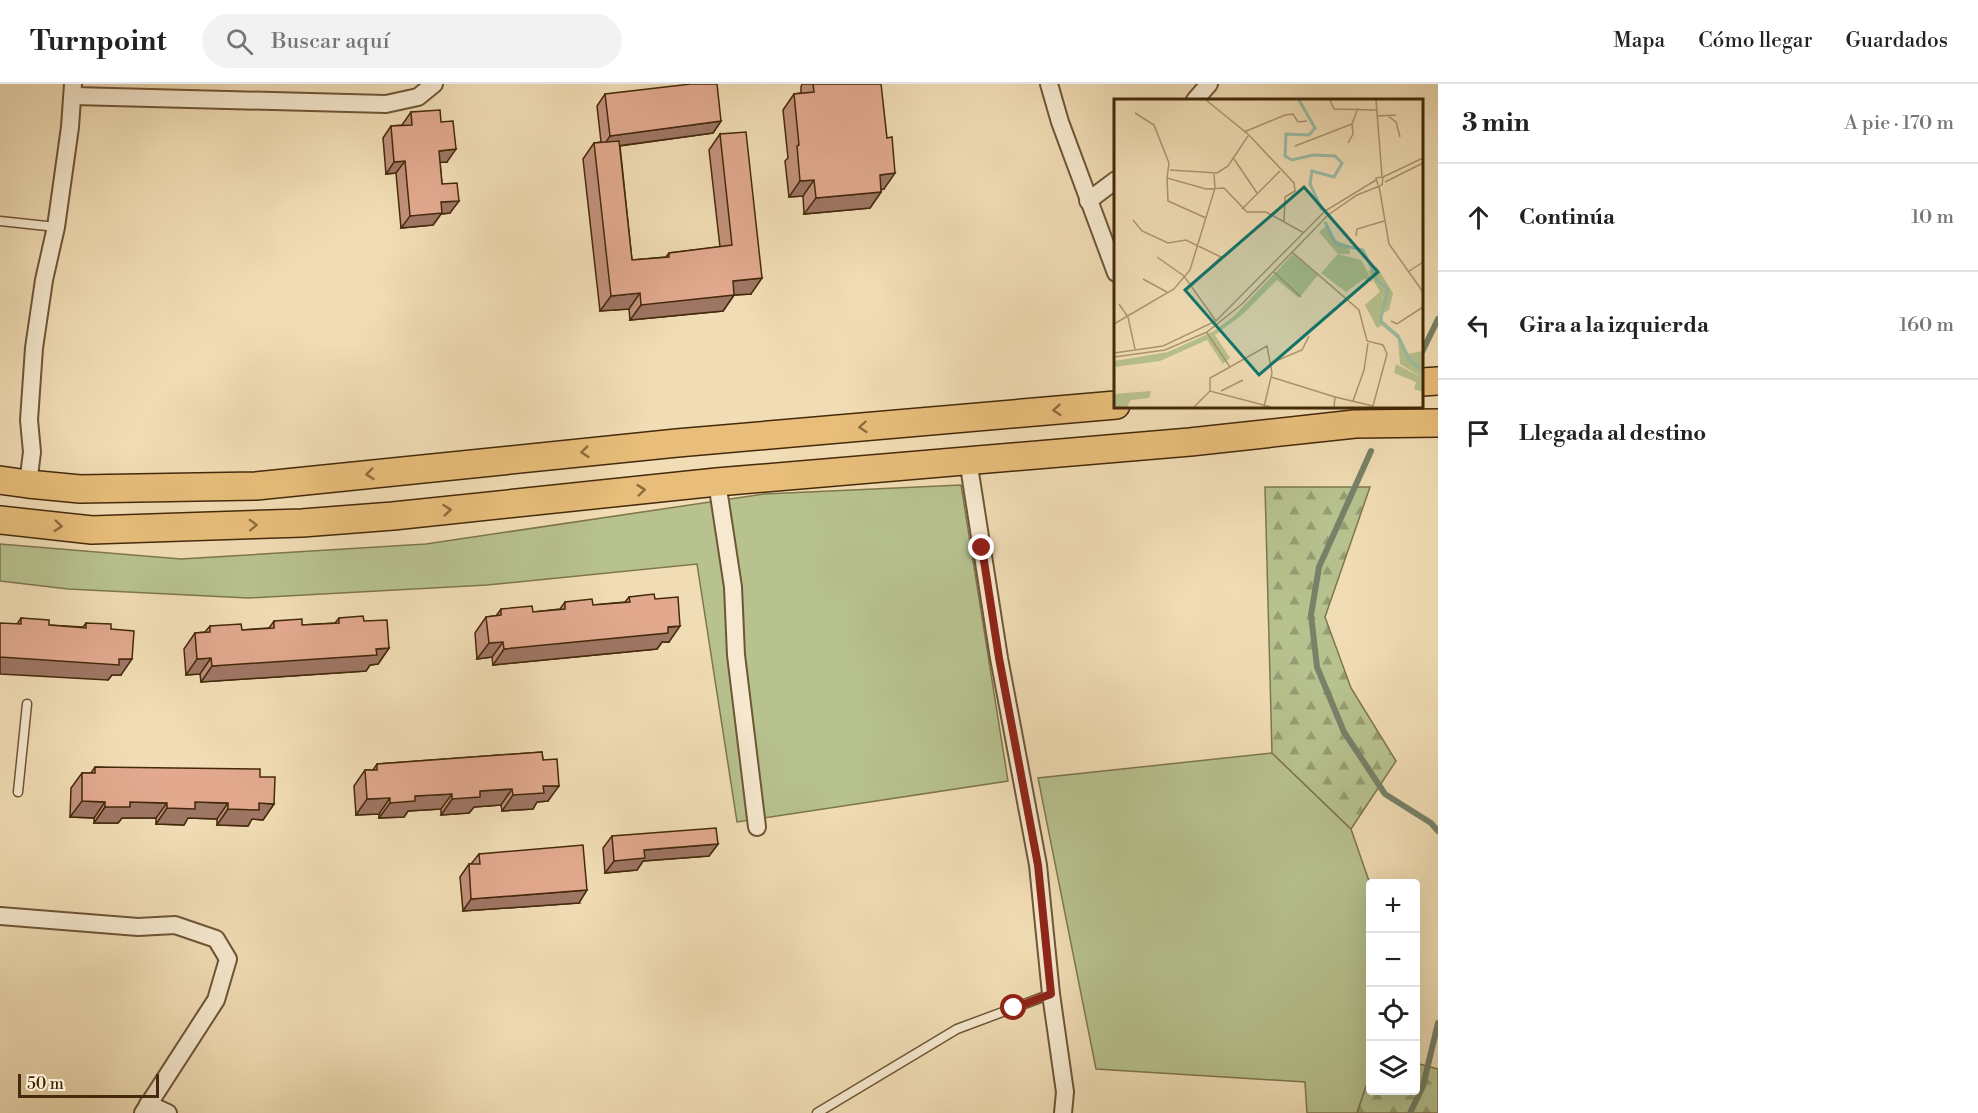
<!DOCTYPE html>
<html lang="es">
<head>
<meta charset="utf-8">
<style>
	body { margin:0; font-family:"Libre Bodoni",serif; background:#f2f2f2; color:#222 }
	.controls { position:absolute; right:18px; bottom:18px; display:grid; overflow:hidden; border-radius:6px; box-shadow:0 6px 24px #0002 }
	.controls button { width:54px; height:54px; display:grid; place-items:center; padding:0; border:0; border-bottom:2px solid #e0e0e0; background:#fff; color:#222; font:30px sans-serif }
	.scale { position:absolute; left:18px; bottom:15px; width:141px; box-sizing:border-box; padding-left:6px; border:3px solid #44290b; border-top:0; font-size:16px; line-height:21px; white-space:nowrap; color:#44290b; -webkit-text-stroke:4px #f6e9cf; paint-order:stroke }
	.stop { position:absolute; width:18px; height:18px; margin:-14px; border:4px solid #8f2418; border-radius:50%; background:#fff }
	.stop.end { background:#8f2418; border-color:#fff; box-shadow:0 2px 6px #0008 }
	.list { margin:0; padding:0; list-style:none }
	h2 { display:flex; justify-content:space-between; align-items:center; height:78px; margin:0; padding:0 24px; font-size:26px }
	h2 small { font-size:20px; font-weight:400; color:#767676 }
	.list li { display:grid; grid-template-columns:39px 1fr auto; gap:18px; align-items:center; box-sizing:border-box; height:108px; padding:0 24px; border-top:2px solid #e0e0e0 }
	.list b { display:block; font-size:22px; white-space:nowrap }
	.list em { font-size:20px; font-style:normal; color:#767676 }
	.icon { flex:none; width:33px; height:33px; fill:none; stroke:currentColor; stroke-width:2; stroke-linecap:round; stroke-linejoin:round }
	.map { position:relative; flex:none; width:1438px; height:1029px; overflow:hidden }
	header { display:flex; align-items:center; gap:36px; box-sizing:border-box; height:84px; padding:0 30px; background:#fff; border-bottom:2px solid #e0e0e0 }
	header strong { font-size:28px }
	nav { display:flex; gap:33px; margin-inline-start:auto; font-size:21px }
	.search { width:420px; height:54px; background:#f2f2f2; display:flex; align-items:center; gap:15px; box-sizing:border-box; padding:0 21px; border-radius:33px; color:#767676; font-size:22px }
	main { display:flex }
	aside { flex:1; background:#fff }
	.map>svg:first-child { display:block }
</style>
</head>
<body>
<header>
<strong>Turnpoint</strong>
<div class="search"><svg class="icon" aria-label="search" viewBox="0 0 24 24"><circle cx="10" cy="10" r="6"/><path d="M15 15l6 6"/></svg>Buscar aquí</div>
<nav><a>Mapa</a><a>Cómo llegar</a><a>Guardados</a></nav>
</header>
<main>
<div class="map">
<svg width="1438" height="1029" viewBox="0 0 1438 1029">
	<defs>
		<pattern id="forest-firs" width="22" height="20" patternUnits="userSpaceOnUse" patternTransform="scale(1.5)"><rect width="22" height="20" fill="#b7c28f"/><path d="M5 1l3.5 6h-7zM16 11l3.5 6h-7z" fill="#969e73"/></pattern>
	</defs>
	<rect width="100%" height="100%" fill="#f1ddb5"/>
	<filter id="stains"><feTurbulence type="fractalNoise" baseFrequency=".00333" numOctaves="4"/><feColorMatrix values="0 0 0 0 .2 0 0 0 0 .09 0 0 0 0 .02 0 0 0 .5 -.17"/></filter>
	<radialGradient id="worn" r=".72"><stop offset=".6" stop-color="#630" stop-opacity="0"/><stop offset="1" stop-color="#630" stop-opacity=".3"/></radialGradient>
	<g fill="#b7c28f" stroke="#7e764d" stroke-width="1.5">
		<polygon points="961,401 1008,697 737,738 697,480 487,501 248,514 68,505 0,497 0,460 181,475 426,460 764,410"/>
		<polygon points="1272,669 1351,745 1370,800 1370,991 1357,1029 1307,1029 1305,998 1096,985 1038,694"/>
	</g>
	<g fill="url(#forest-firs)" stroke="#7e764d" stroke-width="1.5">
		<polygon points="1265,403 1370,403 1325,533 1351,604 1396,677 1351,745 1272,669"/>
		<polygon points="1416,979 1438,985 1438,1029 1357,1029 1370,991 1370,1006 1416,1006"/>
	</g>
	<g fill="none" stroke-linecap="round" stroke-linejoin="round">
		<g stroke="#788269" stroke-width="6">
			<polyline points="1422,268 1438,235"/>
			<polyline points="1371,367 1319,483 1311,531 1317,583 1344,648 1385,710 1431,739 1438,747"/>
			<polyline points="1410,1029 1423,1002 1438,939"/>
		</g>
		<defs>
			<g id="service">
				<polyline points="0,137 56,143"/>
				<polyline points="18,708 27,620"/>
				<polyline points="817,1029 957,945 1051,910"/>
			</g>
			<g id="minor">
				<polyline points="1049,0 1060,38 1116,189"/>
				<polyline points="74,12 386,20 418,13 434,0"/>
				<polyline points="1195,16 1209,0"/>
				<polyline points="1088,117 1116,96"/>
				<polyline points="968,376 999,574 1038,781 1051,910 1065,1008 1063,1029"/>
				<polyline points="717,398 733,503 736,571 757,743"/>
				<polyline points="28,400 32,368 29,336 34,264 44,196 56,143 70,43 73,0"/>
				<polyline points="0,832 138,843 175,841 216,855 228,875 216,916 143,1029"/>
				<polyline points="148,1020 168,1029"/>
			</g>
			<g id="trunk">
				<polyline points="1422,298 1438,297"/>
				<polyline points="0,396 28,400 80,405 256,402 677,359 1116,321"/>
				<polyline points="0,436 92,446 302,439 393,432 717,398 1190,358 1355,340 1438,339"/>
			</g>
		</defs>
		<use href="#service" stroke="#6f5636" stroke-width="11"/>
		<use href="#minor" stroke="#6f5636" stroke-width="20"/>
		<use href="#trunk" stroke="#44290b" stroke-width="30"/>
		<use href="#service" stroke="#f6e9cf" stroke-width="8"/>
		<use href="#minor" stroke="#f6e9cf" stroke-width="16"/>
		<use href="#trunk" stroke="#e8be7a" stroke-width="27"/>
	</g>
	<g fill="#c2917b" stroke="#44290b" stroke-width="1.5">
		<polygon points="802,0 861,0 884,105 881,105 881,108 870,124 804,130 803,112 789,113 785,77 788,74 783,26 794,10 801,9 801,3"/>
		<polygon points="605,10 721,37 713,49 620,62 632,176 666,173 669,169 720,163 709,66 720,50 751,210 734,211 723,227 630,236 629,225 600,227 583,75 594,59 601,58 597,22"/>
		<polygon points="411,28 447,78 440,78 442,100 450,129 441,130 433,141 401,144 396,89 386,90 383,54 391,42 402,41"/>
		<polygon points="629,513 655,515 669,558 662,558 657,565 493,581 492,573 477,575 475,549 486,533 496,532 501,525 533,528 560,525 565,518 593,521 625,518"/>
		<polygon points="21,534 49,541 83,543 86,539 111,545 121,591 112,591 108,596 17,540"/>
		<polygon points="339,534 364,537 389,564 378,580 370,581 366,587 201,598 200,590 186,591 184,565 195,549 205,548 210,542 242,546 269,544 274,537 302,541 335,539"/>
		<polygon points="542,668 548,717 537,718 533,725 502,727 501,721 474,723 469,729 441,731 441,725 408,727 404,733 379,734 379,730 356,731 354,702 365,686 373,686 377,680"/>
		<polygon points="95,683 260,693 274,720 263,736 252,735 248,742 217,741 217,735 188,734 184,741 156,740 156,734 122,734 118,739 94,739 94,734 70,733 71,704 82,689 91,689"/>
		<polygon points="612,752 718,760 709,772 643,777 637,786 605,789 603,764"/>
		<polygon points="479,770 579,819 463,827 460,793 469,780 471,780"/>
	</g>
	<g fill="#9e7664" stroke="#44290b" stroke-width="1.5">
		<polygon points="721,37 713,49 602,64 610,52"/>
		<polygon points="456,65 447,78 431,79 439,67"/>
		<polygon points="405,77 396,89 386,90 394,78"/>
		<polygon points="895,89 884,105 869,106 880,91"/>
		<polygon points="814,96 803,112 789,113 800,97"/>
		<polygon points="881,108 870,124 804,130 816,114"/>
		<polygon points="459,117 450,129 441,130 433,141 401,144 410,132 441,118"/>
		<polygon points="762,194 751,210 734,211 723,227 630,236 641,221 733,197"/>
		<polygon points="640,209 629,225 600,227 611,212"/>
		<polygon points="680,542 669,558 662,558 657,565 493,581 504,565"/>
		<polygon points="503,558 492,573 477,575 489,559"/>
		<polygon points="389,564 378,580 370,581 366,587 201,598 212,582"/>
		<polygon points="0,573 119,575 132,575 121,591 112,591 108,596 0,590"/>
		<polygon points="211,574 200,590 186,591 197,575"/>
		<polygon points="543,702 559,702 548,717 537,718 533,725 502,727 513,711"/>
		<polygon points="512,705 501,721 474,723 469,729 441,731 452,715 480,707"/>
		<polygon points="452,710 441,725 408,727 404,733 379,734 390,719 415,712"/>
		<polygon points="390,714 379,730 356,731 367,715"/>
		<polygon points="82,717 105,718 94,734 70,733"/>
		<polygon points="130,718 167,719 156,734 122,734 118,739 94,739 105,723"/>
		<polygon points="195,718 228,719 217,735 188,734 184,741 156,740 167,724"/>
		<polygon points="259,719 274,720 263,736 252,735 248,742 217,741 228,725"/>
		<polygon points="718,760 709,772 643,777 637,786 605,789 614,777 644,766"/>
		<polygon points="587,806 579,819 463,827 471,815"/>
	</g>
	<g fill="#e2a98f" stroke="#44290b" stroke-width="1.5">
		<polygon points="691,0 717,0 721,37 610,52 605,10"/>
		<polygon points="813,0 881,0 887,54 892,53 895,89 880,91 881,108 816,114 814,96 800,97 797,62 799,61 794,10 814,8"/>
		<polygon points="440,26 441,38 453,37 456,65 439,67 442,100 457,99 459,117 441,118 442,129 410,132 405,77 394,78 391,42 412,41 411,28"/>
		<polygon points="746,48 762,194 733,197 734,211 641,221 640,209 611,212 594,59 619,57 632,176 669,173 669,169 732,161 720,50"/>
		<polygon points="654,510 655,515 678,513 680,542 668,543 668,549 504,565 503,558 489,559 486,533 501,531 501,525 532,522 533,528 565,525 565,518 592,515 593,521 630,518 629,513"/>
		<polygon points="363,532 364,537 387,536 389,564 376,565 377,571 212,582 211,574 197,575 195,549 210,548 210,542 241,540 242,546 274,544 274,537 302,535 302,541 339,539 339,534"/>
		<polygon points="21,534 49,536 49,541 86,544 86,539 111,540 111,545 134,547 132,575 119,575 119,581 0,573 0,539 21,540"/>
		<polygon points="542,668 543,676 557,675 559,702 543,702 544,709 513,711 512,705 480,707 480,713 452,715 452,710 415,712 415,717 390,719 390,714 367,715 365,686 377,686 377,680"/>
		<polygon points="95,683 260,685 260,693 275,693 274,720 259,719 259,726 228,725 228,719 195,718 195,725 167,724 167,719 130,718 130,723 105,723 105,718 82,717 82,689 95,689"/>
		<polygon points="716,744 718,760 644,766 645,774 614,777 612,752"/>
		<polygon points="583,761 587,806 471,815 469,780 480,780 479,770"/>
	</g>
	<defs><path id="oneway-chevron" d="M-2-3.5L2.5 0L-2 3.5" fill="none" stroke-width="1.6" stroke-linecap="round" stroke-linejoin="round" transform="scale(1.5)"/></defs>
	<g stroke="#8e6c3d">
		<use href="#oneway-chevron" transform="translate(1057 326) rotate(175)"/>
		<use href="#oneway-chevron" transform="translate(863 343) rotate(175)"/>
		<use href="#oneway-chevron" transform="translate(585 368) rotate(174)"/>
		<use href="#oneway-chevron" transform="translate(370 390) rotate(174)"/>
		<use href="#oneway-chevron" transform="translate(641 406) rotate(-6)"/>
		<use href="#oneway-chevron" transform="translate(447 426) rotate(-6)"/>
		<use href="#oneway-chevron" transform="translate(253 441) rotate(-2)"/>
		<use href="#oneway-chevron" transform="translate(58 442) rotate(6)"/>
	</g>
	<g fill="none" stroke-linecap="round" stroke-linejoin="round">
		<polyline stroke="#8f2418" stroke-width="8" points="982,464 999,574 1038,781 1051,910 1014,924"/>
	</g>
	<g transform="translate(1114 15)">
		<rect width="309" height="309" fill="#f1ddb5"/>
		<path d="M179,155L204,176L185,199L163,181L129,215L101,236L116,259L109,265L93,241L46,262L0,268V262L54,253L100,232L120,217ZM224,155L247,161L259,183L250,180L232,193L207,174ZM267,192L269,203L264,222L268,226L263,229L251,206ZM282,265L309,279V293L300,290L302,283L280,274ZM37,292L35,299L17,301L13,308H0V295Z" fill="#b7c28f"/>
		<path d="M213,126L219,140L235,147L236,155H224L205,133ZM263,168L279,194L275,211L268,215L269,222L285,236L293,255L309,252V279L286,265L284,240L264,223L269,198L254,172Z" fill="#b7c28f"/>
		<path fill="none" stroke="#9bbda8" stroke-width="3" d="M185,1L201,29L195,36L172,35L171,57L178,61L199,56L221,57L228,64L220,78L198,72L196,85L208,111M211,123L222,145L249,151L264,182L274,190L266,222L284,237L296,262L309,271"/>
		<path fill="none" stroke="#ac9571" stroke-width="1.5" d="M92,1L135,36L180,84L181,92L171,98L170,123M216,1L220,10L262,11M262,1L268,77M21,14L40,26L55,64L53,79L92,90L110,89L133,113H152L190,134M263,17L282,16M274,17L282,23L286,38M130,33L171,16L179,15L184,23L193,22M234,44L239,35L238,25M181,47L238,25L244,9M120,60L143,94M56,71L103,74L114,67L134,37M269,78L309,59M53,79L54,102L92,119M271,83L309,64M265,87L275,145L309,193M128,110L166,72M19,121L28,132L54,144L72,141L107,158L78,186M242,137L243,130L270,122M178,153L245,211L253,242L269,246L273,255L259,307L221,298L220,308M43,158L70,177L102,222M160,173L187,198M294,173L309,163M29,180L53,193M5,205L14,218L21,250M277,222L283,225L309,208M0,225L60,190L76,171L101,89L100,75M93,234L116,268L153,247L158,274L150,308M0,254L49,247L102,222L211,112L262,81M0,258L51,251L93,233L128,205L214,116L243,96L268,86L269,78L262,79L264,86M157,264L188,251L195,237M157,278L221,298M96,292V279L116,268M107,292L129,281M239,302L250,271L254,244M80,308L96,292L157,308"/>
		<path fill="#0f766e" fill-opacity="0.15" stroke="#0f766e" stroke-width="3" d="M190,88L264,173L145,276L71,191Z"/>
		<rect width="309" height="309" fill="none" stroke="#44290b" stroke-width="3"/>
	</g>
	<rect width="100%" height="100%" filter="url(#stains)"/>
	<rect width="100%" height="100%" fill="url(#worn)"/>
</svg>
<div class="controls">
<button>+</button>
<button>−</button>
<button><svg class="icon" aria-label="locate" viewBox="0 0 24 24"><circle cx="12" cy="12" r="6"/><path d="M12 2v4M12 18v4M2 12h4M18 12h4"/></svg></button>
<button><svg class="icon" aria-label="layers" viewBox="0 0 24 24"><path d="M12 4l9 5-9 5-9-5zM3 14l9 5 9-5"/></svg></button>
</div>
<div class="scale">50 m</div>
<div class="stop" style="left:1014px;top:924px"></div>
<div class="stop end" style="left:982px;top:464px"></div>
</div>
<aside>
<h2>3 min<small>A pie · 170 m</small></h2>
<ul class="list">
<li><svg class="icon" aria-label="ahead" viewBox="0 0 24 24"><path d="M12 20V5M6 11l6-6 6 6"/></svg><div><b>Continúa</b></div><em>10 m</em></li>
<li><svg class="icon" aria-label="left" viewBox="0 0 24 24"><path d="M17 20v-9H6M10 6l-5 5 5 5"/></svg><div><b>Gira a la izquierda</b></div><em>160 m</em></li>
<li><svg class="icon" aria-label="arrive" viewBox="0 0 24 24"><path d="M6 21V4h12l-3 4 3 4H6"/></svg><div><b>Llegada al destino</b></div></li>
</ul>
</aside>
</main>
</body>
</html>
